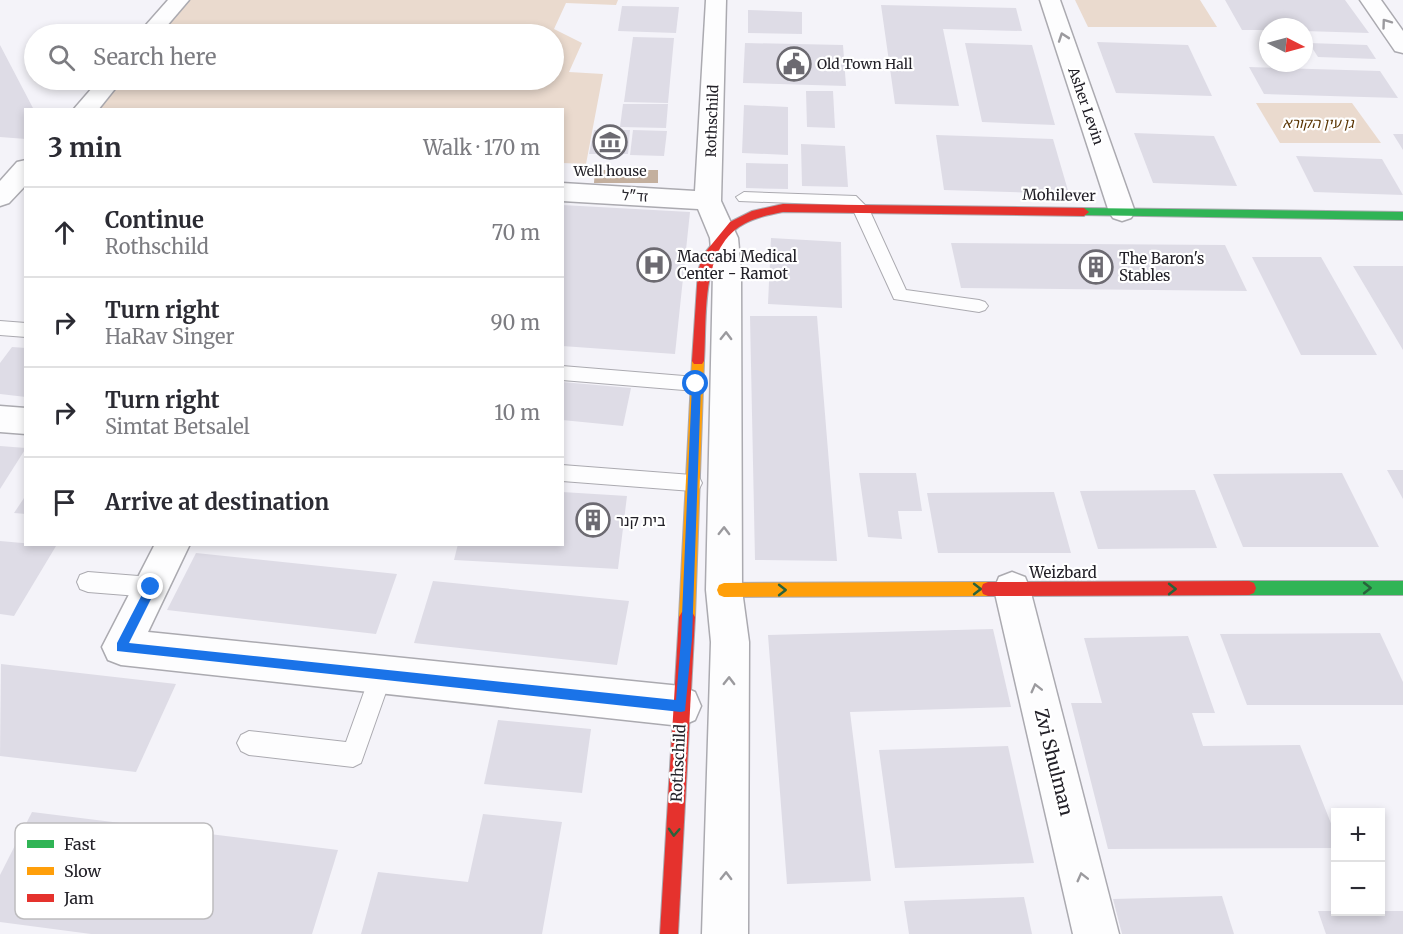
<!DOCTYPE html>
<html lang="en">
<head>
<meta charset="utf-8">
<style>
	body { margin:0; font-family:Merriweather,"Noto Sans Hebrew",serif; background:#f7f7f7; color:#2b2b33 }
	.controls { position:absolute; right:18px; bottom:18px; display:grid; overflow:hidden; border-radius:0px; box-shadow:0 3px 9px #0003 }
	.controls button { width:54px; height:54px; display:grid; place-items:center; padding:0; border:0; border-bottom:2px solid #e1e1e2; background:#fff; color:#2b2b33; font:30px sans-serif }
	.compass { position:absolute; left:1259px; top:18px; width:54px; height:54px; border-radius:50%; background:#fff; box-shadow:0 3px 9px #0003; rotate:96deg }
	.stop { position:absolute; width:18px; height:18px; margin:-14px; border:4px solid #1a73e8; border-radius:50%; background:#fff }
	.stop.end { background:#1a73e8; border-color:#fff; box-shadow:0 2px 6px #0008 }
	.list { margin:0; padding:0; list-style:none }
	h2 { display:flex; justify-content:space-between; align-items:center; height:78px; margin:0; padding:0 24px; font-size:26px }
	h2 small { font-size:20px; font-weight:400; color:#7c7c81 }
	.list li { display:grid; grid-template-columns:39px 1fr auto; gap:18px; align-items:center; box-sizing:border-box; height:90px; padding:0 24px; border-top:2px solid #e1e1e2 }
	.list b { display:block; font-size:22px; white-space:nowrap }
	.list p { margin:0; font-size:20px; white-space:nowrap; color:#7c7c81 }
	.list em { font-size:20px; font-style:normal; color:#7c7c81 }
	.icon { flex:none; width:33px; height:33px; fill:none; stroke:currentColor; stroke-width:2; stroke-linecap:round; stroke-linejoin:round }
	.map { position:relative; flex:none; width:1403px; height:934px; overflow:hidden }
	.search { position:absolute; background:#fff; box-shadow:0 3px 9px #0003; left:24px; top:24px; width:540px; height:66px; display:flex; align-items:center; gap:15px; box-sizing:border-box; padding:0 21px; border-radius:33px; color:#7c7c81; font-size:22px }
	.panel { position:absolute; background:#fff; box-shadow:0 3px 9px #0003; left:24px; top:108px; width:540px; height:438px; border-radius:0px }
	.map>svg:first-child { display:block }
</style>
</head>
<body>
<div class="map">
<svg width="1403" height="934" viewBox="0 0 1403 934">
	<rect width="100%" height="100%" fill="#f4f3f9"/>
	<g fill="#eadace">
		<polygon points="178,0 618,0 616,5 566,3 554,29 582,43 569,72 603,74 586,164 563,163 562,110 84,110 110,80 554,80 554,34 148,34"/>
		<polygon points="1075,0 1200,0 1217,27 1088,27"/>
		<polygon points="1256,103 1352,103 1381,143 1280,143"/>
	</g>
	<polygon fill="#c3af9e" points="595,170 658,170 658,183 594,183"/>
	<g fill="#dedce6">
		<polygon points="1225,0 1345,0 1369,33 1304,31 1304,27 1268,27 1268,30 1242,30"/>
		<polygon points="881,5 1016,8 1022,31 943,29 959,106 895,104"/>
		<polygon points="622,6 679,7 676,33 618,31"/>
		<polygon points="748,10 802,12 802,34 748,33"/>
		<polygon points="633,37 674,38 668,103 624,102"/>
		<polygon points="1097,42 1188,45 1212,96 1116,93"/>
		<polygon points="745,43 843,45 846,86 743,83"/>
		<polygon points="965,43 1032,45 1055,125 982,122"/>
		<polygon points="1309,43 1367,45 1376,59 1318,57"/>
		<polygon points="0,45 34,110 26,110 26,139 0,137"/>
		<polygon points="1249,67 1380,71 1398,98 1264,94"/>
		<polygon points="806,91 833,91 835,128 807,127"/>
		<polygon points="623,104 668,104 666,128 620,127"/>
		<polygon points="744,105 788,107 788,155 742,153"/>
		<polygon points="594,130 630,130 628,154 589,154"/>
		<polygon points="633,130 667,131 664,156 630,155"/>
		<polygon points="1134,133 1214,136 1237,186 1153,183"/>
		<polygon points="1393,134 1403,134 1403,150"/>
		<polygon points="936,135 1053,139 1069,194 944,190"/>
		<polygon points="801,144 845,146 848,187 802,186"/>
		<polygon points="1296,156 1382,159 1403,195 1314,192"/>
		<polygon points="746,163 788,164 788,189 746,188"/>
		<polygon points="562,205 690,212 675,354 562,346"/>
		<polygon points="771,238 841,242 842,308 768,304"/>
		<polygon points="951,243 1225,245 1247,291 961,288"/>
		<polygon points="1252,257 1321,257 1377,355 1301,355"/>
		<polygon points="1353,266 1403,266 1403,350"/>
		<polygon points="750,316 817,316 837,561 755,560"/>
		<polygon points="12,347 26,348 26,397 0,394 0,363"/>
		<polygon points="562,382 631,388 623,426 562,420"/>
		<polygon points="0,446 26,448 0,489"/>
		<polygon points="1387,470 1403,470 1403,499"/>
		<polygon points="859,473 916,473 922,511 898,511 902,539 868,537"/>
		<polygon points="1342,473 1379,547 1243,547 1213,474"/>
		<polygon points="1195,490 1217,548 1098,549 1080,491"/>
		<polygon points="562,492 627,496 618,569 454,560 458,544 562,544"/>
		<polygon points="1054,492 1071,553 938,553 927,493"/>
		<polygon points="26,495 26,514 14,513"/>
		<polygon points="0,541 56,546 14,616 0,614"/>
		<polygon points="196,553 397,574 376,634 167,610"/>
		<polygon points="433,581 629,601 617,665 414,643"/>
		<polygon points="993,629 1011,707 850,712 871,881 787,884 768,635"/>
		<polygon points="1380,633 1403,682 1403,705 1247,705 1220,634"/>
		<polygon points="1188,636 1215,713 1192,713 1203,746 1300,745 1336,836 1336,848 1108,849 1071,703 1102,703 1084,638"/>
		<polygon points="1,664 176,684 136,772 0,756"/>
		<polygon points="498,720 591,729 582,793 484,784"/>
		<polygon points="1008,746 1034,863 895,868 879,750"/>
		<polygon points="32,812 338,850 312,934 91,934 0,922 0,875"/>
		<polygon points="483,814 562,822 542,934 361,934 378,872 468,882"/>
		<polygon points="1222,896 1234,934 1122,934 1113,899"/>
		<polygon points="1024,897 1032,934 909,934 904,901"/>
		<polygon points="1318,911 1403,911 1403,934 1326,934"/>
	</g>
	<g fill="none" stroke-linecap="round" stroke-linejoin="round">
		<defs>
			<g id="lane">
				<polygon points="744,192 856,196 869,209 906,290 979,300 985,302 988,306 985,310 979,312 894,299 854,212 847,205 739,201 736,197"/>
				<polygon points="0,321 26,323 26,337 0,335"/>
				<polygon points="562,366 696,377 702,379 705,384 702,389 696,391 562,380"/>
				<polygon points="562,465 692,475 699,477 702,483 699,489 692,491 562,481"/>
				<polygon points="88,572 151,577 159,580 162,587 159,594 151,597 88,592 80,589 77,582 80,575"/>
				<polygon points="381,664 389,667 392,675 361,763 353,767 249,755 241,751 237,743 241,735 249,731 346,742 373,667"/>
			</g>
			<g id="street">
				<polygon points="168,0 189,0 160,34 138,34"/>
				<polygon points="706,0 726,0 721,201 738,238 741,272 742,590 749,642 748,934 702,934 711,642 706,590 713,272 710,238 698,209 562,201 562,183 695,191"/>
				<polygon points="1040,0 1060,0 1135,212 1131,218 1122,221 1113,218 1109,212"/>
				<polygon points="1360,0 1381,0 1403,31 1403,53 1395,51"/>
				<polygon points="99,80 122,80 98,110 73,110"/>
				<polygon points="26,160 26,185 9,203 0,206 0,181 17,162"/>
				<polygon points="0,406 26,408 26,434 0,432"/>
				<polygon points="155,544 190,544 148,632 681,686 695,692 701,706 695,720 681,726 121,665 108,660 102,647"/>
				<polygon points="1012,572 1025,577 1030,589 1119,934 1073,934 994,589 999,577"/>
			</g>
			<g id="fast">
				<polygon points="1084,208 1403,212 1403,220 1080,215 1080,209"/>
				<polygon points="1249,581 1403,581 1403,595 1249,595 1244,593 1242,588 1244,583"/>
			</g>
			<g id="slow">
				<polygon points="698,356 704,361 695,617 692,622 687,624 682,622 679,617 692,361"/>
				<polygon points="988,582 993,584 995,589 993,594 988,596 724,597 719,595 717,590 719,585 724,583"/>
			</g>
			<g id="jam">
				<path d="M783,204L1084,208L1089,212L1084,216L783,212C768,215 752,218 739,227C700,254 707,319 704,361L702,364H694L692,361L698,271L703,255L730,222L752,211Z"/>
				<polygon points="1249,581 1254,583 1256,588 1254,593 1249,595 988,596 983,594 981,589 983,584 988,582"/>
				<polygon points="687,610 692,612 695,617 678,934 660,934 679,617 682,612"/>
			</g>
		</defs>
		<use href="#lane" stroke="#abaab0" stroke-width="2"/>
		<use href="#street" stroke="#abaab0" stroke-width="3"/>
		<use href="#fast" stroke="#abaab0" stroke-width="2"/>
		<use href="#slow" stroke="#abaab0" stroke-width="2"/>
		<use href="#jam" stroke="#abaab0" stroke-width="2"/>
		<use href="#lane" fill="#fdfdfe" fill-rule="evenodd"/>
		<use href="#street" fill="#fdfdfe" fill-rule="evenodd"/>
		<use href="#fast" fill="#30b455" fill-rule="evenodd"/>
		<use href="#slow" fill="#ff9f0a" fill-rule="evenodd"/>
		<use href="#jam" fill="#e5322d" fill-rule="evenodd"/>
	</g>
	<defs><path id="oneway-chevron" d="M-2-3.5L2.5 0L-2 3.5" fill="none" stroke-width="1.6" stroke-linecap="round" stroke-linejoin="round" transform="scale(1.5)"/></defs>
	<g stroke="#9b9a9e">
		<use href="#oneway-chevron" transform="translate(1386 23) rotate(-126)"/>
		<use href="#oneway-chevron" transform="translate(1063 37) rotate(-109)"/>
		<use href="#oneway-chevron" transform="translate(726 336) rotate(-89)"/>
		<use href="#oneway-chevron" transform="translate(724 531) rotate(-89)"/>
		<use href="#oneway-chevron" transform="translate(729 681) rotate(-89)"/>
		<use href="#oneway-chevron" transform="translate(1036 688) rotate(-104)"/>
		<use href="#oneway-chevron" transform="translate(726 876) rotate(-89)"/>
		<use href="#oneway-chevron" transform="translate(1082 877) rotate(-104)"/>
	</g>
	<g stroke="#29633c">
		<use href="#oneway-chevron" transform="translate(1367 588)"/>
		<use href="#oneway-chevron" transform="translate(977 589)"/>
		<use href="#oneway-chevron" transform="translate(1172 589)"/>
		<use href="#oneway-chevron" transform="translate(782 590)"/>
		<use href="#oneway-chevron" transform="translate(674 832) rotate(93)"/>
	</g>
	<polygon fill="#1a73e8" points="696,380 701,384 692,639 685,711 681,712 117,651 117,643 148,583 151,582 157,587 129,643 676,700 681,639 692,384"/>
	<defs>
		<symbol id="civic-ring" viewBox="-11 -11 22 22"><circle r="9.5" fill="#fff" stroke="#6c6a71" stroke-width="1.5"/><path d="M-.6-6.5H3V-4.5H.6V-3L4-1V1h2V6H-6V1h2V-1L-.6-3ZM-1.2 2.5V6h2.4V2.5Z" fill="#6c6a71"/></symbol>
		<symbol id="museum-ring" viewBox="-11 -11 22 22"><circle r="9.5" fill="#fff" stroke="#6c6a71" stroke-width="1.5"/><path d="M0-6L6-3V-2H-6V-3ZM-5-1h2V3h-2ZM-1-1h2V3h-2ZM3-1h2V3H3ZM-6 4H6V6H-6Z" fill="#6c6a71"/></symbol>
		<symbol id="hospital-ring" viewBox="-11 -11 22 22"><circle r="9.5" fill="#fff" stroke="#6c6a71" stroke-width="1.5"/><path d="M-5-5h3v3.5h4V-5h3V5h-3V1.5h-4V5h-3Z" fill="#6c6a71"/></symbol>
		<symbol id="building-ring" viewBox="-11 -11 22 22"><circle r="9.5" fill="#fff" stroke="#6c6a71" stroke-width="1.5"/><path d="M-4-6H4V6H1V3H-1V6H-4ZM-2.5-4.3h1.7v1.8h-1.7ZM.8-4.3h1.7v1.8H.8ZM-2.5-1h1.7V.8h-1.7ZM.8-1h1.7V.8H.8Z" fill="#6c6a71"/></symbol>
	</defs>
	<g fill-rule="evenodd">
		<use href="#civic-ring" x="775" y="45" width="38" height="38"/>
		<use href="#museum-ring" x="591" y="123" width="38" height="38"/>
		<use href="#hospital-ring" x="635" y="246" width="38" height="38"/>
		<use href="#building-ring" x="1077" y="248" width="38" height="38"/>
		<use href="#building-ring" x="574" y="501" width="38" height="38"/>
	</g>
	<g text-anchor="middle" dominant-baseline="central" stroke-width="4.5" stroke-linejoin="round" paint-order="stroke">
		<g font-size="14" fill="#232128" stroke="#fff" text-anchor="start">
			<text x="817" y="64">Old Town Hall</text>
			<text x="610" y="171" text-anchor="middle">Well house</text>
		</g>
		<g font-size="14" fill="#232128" stroke="#fff">
			<text transform="translate(1086 106) rotate(71)">Asher Levin</text>
			<text transform="translate(712 121) rotate(-88)">Rothschild</text>
			<text transform="translate(635 196) rotate(4)">זד"ל</text>
		</g>
		<g font-size="14" font-style="italic" fill="#593300" stroke="#fff">
			<text x="1318" y="123">גן עין הקורא</text>
		</g>
		<g font-size="15" fill="#232128" stroke="#fff">
			<text transform="translate(1059 195) rotate(1)">Mohilever</text>
			<text x="1063" y="572">Weizbard</text>
			<text transform="translate(678 763) rotate(-87)">Rothschild</text>
		</g>
		<g font-size="15" fill="#232128" stroke="#fff" text-anchor="start">
			<text x="677" y="256">Maccabi Medical<tspan x="677" dy="17">Center - Ramot</tspan></text>
			<text x="1119" y="258">The Baron's<tspan x="1119" dy="17">Stables</tspan></text>
			<text x="616" y="520">בית קנר</text>
		</g>
		<g font-size="18" fill="#232128" stroke="#fff">
			<text transform="translate(1054 762) rotate(76)">Zvi Shulman</text>
		</g>
	</g>
	<rect x="15" y="823" width="198" height="96" rx="9" fill="#fff" stroke="#bdbcbe" stroke-width="1.5"/>
	<rect x="27" y="840" width="27" height="8" fill="#30b455"/>
	<rect x="27" y="867" width="27" height="8" fill="#ff9f0a"/>
	<rect x="27" y="894" width="27" height="8" fill="#e5322d"/>
	<g font-size="16" fill="#232128">
		<text x="64" y="850">Fast</text>
		<text x="64" y="877">Slow</text>
		<text x="64" y="904">Jam</text>
	</g>
</svg>
<div class="controls">
<button>+</button>
<button>−</button>
</div>
<svg class="compass" viewBox="-18 -18 36 36"><path d="M0-13l5 13h-10z" fill="#e53935"/><path d="M0 13l5-13h-10z" fill="#7c7c81"/></svg>
<div class="stop" style="left:696px;top:384px"></div>
<div class="stop end" style="left:151px;top:587px"></div>
<div class="search"><svg class="icon" aria-label="search" viewBox="0 0 24 24"><circle cx="10" cy="10" r="6"/><path d="M15 15l6 6"/></svg>Search here</div>
<section class="panel">
<h2>3 min<small>Walk · 170 m</small></h2>
<ul class="list">
<li><svg class="icon" aria-label="ahead" viewBox="0 0 24 24"><path d="M12 20V5M6 11l6-6 6 6"/></svg><div><b>Continue</b><p>Rothschild</p></div><em>70 m</em></li>
<li><svg class="icon" aria-label="right" viewBox="0 0 24 24"><path d="M7 20v-9h11M14 6l5 5-5 5"/></svg><div><b>Turn right</b><p>HaRav Singer</p></div><em>90 m</em></li>
<li><svg class="icon" aria-label="right" viewBox="0 0 24 24"><path d="M7 20v-9h11M14 6l5 5-5 5"/></svg><div><b>Turn right</b><p>Simtat Betsalel</p></div><em>10 m</em></li>
<li><svg class="icon" aria-label="arrive" viewBox="0 0 24 24"><path d="M6 21V4h12l-3 4 3 4H6"/></svg><div><b>Arrive at destination</b></div></li>
</ul>
</section>
</div>
</body>
</html>
